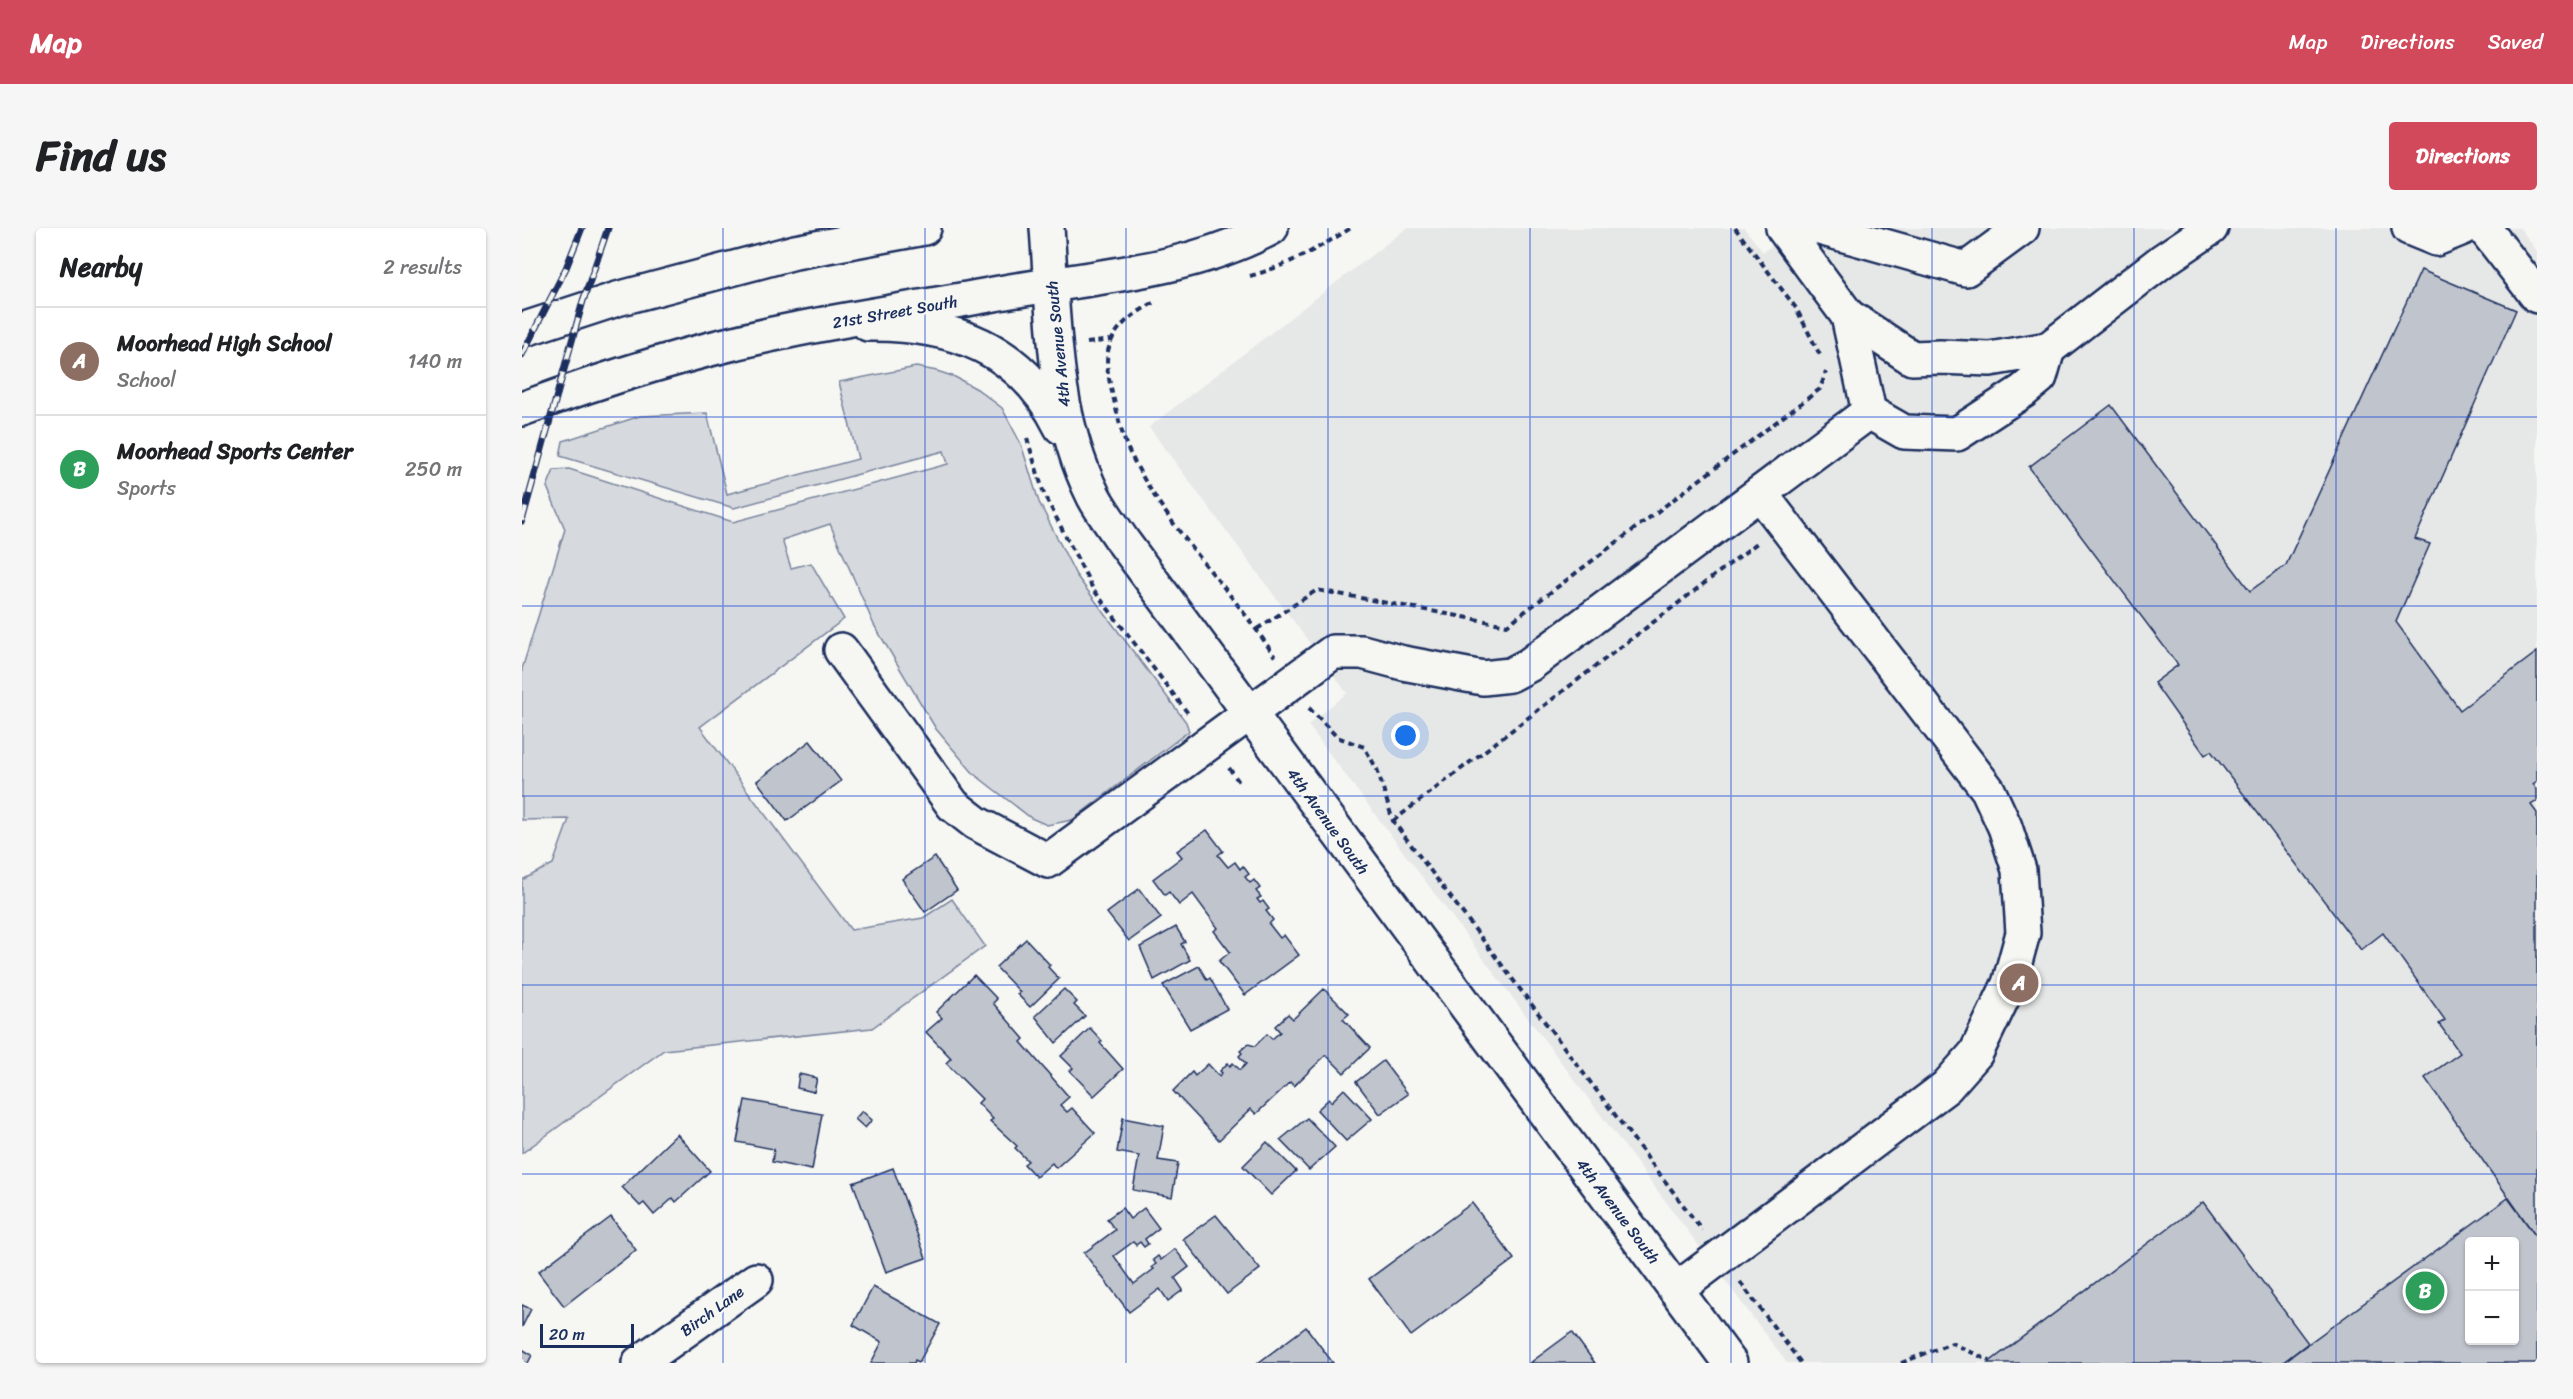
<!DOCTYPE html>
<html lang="en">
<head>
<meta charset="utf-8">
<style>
	body { margin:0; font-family:Sriracha,sans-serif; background:#f6f6f6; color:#202124 }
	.controls { position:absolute; right:18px; bottom:18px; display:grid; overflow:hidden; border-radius:6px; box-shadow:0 2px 4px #0004 }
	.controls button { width:54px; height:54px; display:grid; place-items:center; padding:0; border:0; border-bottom:2px solid #e0e0e0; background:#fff; color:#202124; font:30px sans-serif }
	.scale { position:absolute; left:18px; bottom:15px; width:94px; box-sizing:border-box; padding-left:6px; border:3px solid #1b2f5e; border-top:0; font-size:16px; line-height:21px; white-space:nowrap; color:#1b2f5e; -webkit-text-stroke:4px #f6f6f2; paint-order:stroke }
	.you { position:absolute; left:884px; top:508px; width:21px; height:21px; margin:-15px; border:4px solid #fff; border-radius:50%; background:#1a73e8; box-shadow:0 0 0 9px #1a73e833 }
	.badge { display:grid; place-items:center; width:39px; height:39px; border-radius:50%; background:#d1495b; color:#fff; font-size:20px; font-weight:700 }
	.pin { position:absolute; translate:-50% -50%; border:3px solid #fff; box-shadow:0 2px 6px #0006 }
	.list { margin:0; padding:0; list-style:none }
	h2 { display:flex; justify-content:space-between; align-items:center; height:78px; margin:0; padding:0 24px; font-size:26px }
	h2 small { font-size:20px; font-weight:400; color:#757577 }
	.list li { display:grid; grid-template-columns:39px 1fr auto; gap:18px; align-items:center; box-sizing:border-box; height:108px; padding:0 24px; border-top:2px solid #e0e0e0 }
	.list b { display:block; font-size:22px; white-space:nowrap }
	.list p { margin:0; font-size:20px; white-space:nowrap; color:#757577 }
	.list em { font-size:20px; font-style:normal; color:#757577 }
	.map { position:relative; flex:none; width:2015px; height:1135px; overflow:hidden; border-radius:6px }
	header { display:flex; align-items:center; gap:36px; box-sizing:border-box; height:84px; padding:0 30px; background:#d1495b; color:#fff }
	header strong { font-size:28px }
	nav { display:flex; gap:33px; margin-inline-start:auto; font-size:21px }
	.intro { display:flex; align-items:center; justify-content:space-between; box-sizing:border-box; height:144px; padding:0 36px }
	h1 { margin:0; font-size:42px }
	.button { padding:15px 27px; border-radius:6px; background:#d1495b; color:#fff; font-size:21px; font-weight:700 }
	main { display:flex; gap:36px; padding:0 36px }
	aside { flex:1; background:#fff; border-radius:6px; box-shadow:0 2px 4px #0004 }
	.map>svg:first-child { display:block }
</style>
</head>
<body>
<header>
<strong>Map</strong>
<nav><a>Map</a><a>Directions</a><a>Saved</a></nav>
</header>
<div class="intro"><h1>Find us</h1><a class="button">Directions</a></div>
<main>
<aside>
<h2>Nearby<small>2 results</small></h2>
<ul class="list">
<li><span class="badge" style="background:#8d6e63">A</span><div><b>Moorhead High School</b><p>School</p></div><em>140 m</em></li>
<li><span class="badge" style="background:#2e9e5b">B</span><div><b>Moorhead Sports Center</b><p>Sports</p></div><em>250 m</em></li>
</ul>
</aside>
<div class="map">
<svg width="2015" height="1135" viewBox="0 0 2015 1135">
	<rect width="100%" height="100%" fill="#f6f6f2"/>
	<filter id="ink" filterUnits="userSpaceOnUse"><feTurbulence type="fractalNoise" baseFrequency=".0167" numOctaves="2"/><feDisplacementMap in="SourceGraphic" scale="12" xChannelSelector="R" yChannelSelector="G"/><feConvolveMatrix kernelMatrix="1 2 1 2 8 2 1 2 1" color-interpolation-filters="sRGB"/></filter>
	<g filter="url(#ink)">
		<path fill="#e6e7e7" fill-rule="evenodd" d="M885,0H1222L1241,24L1273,0H1998L2015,23V1135H1265L786,497L825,465L627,199ZM1948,1014H1992V1112H1948Z"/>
		<polygon fill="#d6d9dd" stroke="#78849e" stroke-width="1.5" points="394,139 415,143 433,149 455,161 480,180 499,216 517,274 554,347 664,494 667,503 550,592 525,597 509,590 452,546 414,501 352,397 308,296 260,312 269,340 289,335 322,391 178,499 329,702 401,690 430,671 463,718 350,800 142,822 0,925 0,652 31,636 47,591 0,592 0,441 43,301 25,259 32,242 47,241 211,294 426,236 422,223 212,280 38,228 41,213 118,188 185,185 205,266 336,231 317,154"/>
		<g fill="#c0c4cd" stroke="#1b2f5e" stroke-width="1.5" fill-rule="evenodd">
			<polygon points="1899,42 1994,82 1893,311 1908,316 1874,394 1938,482 2015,424 2015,553 2011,556 2015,561 2015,573 2009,577 2015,585 2015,1010 1903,850 1938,825 1917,796 1923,792 1861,705 1839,722 1689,523 1683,527 1632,455 1656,437 1507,239 1589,177 1728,363 1764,337"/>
			<polygon points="288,513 319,553 265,593 235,553"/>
			<polygon points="685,602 701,623 696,627 706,639 713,634 718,641 721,638 727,646 723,649 728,655 732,652 738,660 734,663 739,669 735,671 738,675 741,673 747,681 744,683 751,692 747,696 758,710 762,707 777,727 723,767 697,733 708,724 692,703 696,700 671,666 657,677 647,664 643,667 631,651 660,629 655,623"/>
			<polygon points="413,629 435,662 403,684 380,651"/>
			<polygon points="617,661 639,690 607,713 585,685"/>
			<polygon points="654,699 663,714 659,716 668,732 632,752 618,719"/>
			<polygon points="504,711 528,737 526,739 537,751 508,779 495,766 498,764 474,739"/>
			<polygon points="677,738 685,752 688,750 705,781 668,801 641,757"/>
			<polygon points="452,747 475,771 471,775 502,811 499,814 547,869 538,877 545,884 550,880 573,905 534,940 530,935 514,949 502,936 506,933 493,920 495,918 468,893 471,891 456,875 460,871 424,835 429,830 404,804 420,790 414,784"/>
			<polygon points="542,761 555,774 552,777 563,788 534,815 513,788"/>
			<polygon points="802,761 827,786 821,791 848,820 822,845 804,827 772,858 768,854 734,886 729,881 697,912 651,863 670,844 673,848 686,836 697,848 700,845 698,843 706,835 708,838 711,835 718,842 724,836 717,828 720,825 718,823 726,816 733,818 745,806 750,811 758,804 753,798 766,786 771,791"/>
			<polygon points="568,800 580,813 578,815 601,841 572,868 548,843 551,840 539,828"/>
			<polygon points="861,833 886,866 858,886 834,854"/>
			<polygon points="277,846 295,850 292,864 275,860"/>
			<polygon points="822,861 850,891 824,913 795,882 807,871 809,874"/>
			<polygon points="223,872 300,886 290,942 250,934 252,921 215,914"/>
			<polygon points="340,883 350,892 343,900 333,891"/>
			<polygon points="601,890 642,898 636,932 656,935 650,969 611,962 617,928 595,924"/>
			<polygon points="785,890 813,919 787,942 758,912"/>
			<polygon points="155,906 188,943 154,974 151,970 132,987 122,975 118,978 100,959"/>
			<polygon points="745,914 774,943 749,967 721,938"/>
			<polygon points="371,940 404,1030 364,1044 331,955"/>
			<path d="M1986,970L2015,1010V1135H1760ZM1948,1014H1992V1112H1948Z"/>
			<polygon points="1681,974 1786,1115 1760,1135 1466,1135"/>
			<polygon points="950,975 992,1031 889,1108 847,1051"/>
			<polygon points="600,980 608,991 622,980 637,1000 623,1011 626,1016 622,1019 618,1014 614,1017 611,1014 592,1028 612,1056 632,1041 630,1039 634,1036 631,1032 636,1028 639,1032 653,1021 667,1039 653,1050 661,1062 646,1073 638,1061 607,1084 562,1025 593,1002 585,991"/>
			<polygon points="694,987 738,1041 705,1066 661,1011"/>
			<polygon points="89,989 114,1022 42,1078 16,1044"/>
			<polygon points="351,1059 418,1096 397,1134 393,1132 392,1135 349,1135 360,1114 331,1097"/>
			<polygon points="0,1077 9,1081 0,1099"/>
			<polygon points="784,1099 811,1135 736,1135"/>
			<polygon points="1050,1104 1073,1135 1008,1135"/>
			<polygon points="0,1121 10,1127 6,1135 0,1135"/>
		</g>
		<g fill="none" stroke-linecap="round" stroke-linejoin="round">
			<defs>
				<g id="minor">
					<path d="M525,0C532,92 530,185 572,269C580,284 591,298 600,312L1208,1135"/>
					<polyline points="1261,0 1326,88 1390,130 1418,129 1468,131 1526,121 1640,33 1689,0"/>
					<polyline points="1298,0 1444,41 1500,0"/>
					<polyline points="1887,0 1914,11 1941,0"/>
					<polyline points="1962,0 2015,68"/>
					<polyline points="1326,88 1347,184 1382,204 1435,206 1501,163 1518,149 1526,121"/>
					<path d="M346,96C430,95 499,119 539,199"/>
					<polyline points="319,422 431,577 454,595 526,633 811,424 840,424 881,435 961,450 988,447 1007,437 1347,184"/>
					<polyline points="1154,1062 1424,859 1454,825 1487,756 1501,705 1497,642 1483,599 1466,562 1238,265"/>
					<polyline points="117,1135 234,1052"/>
				</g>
				<g id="major">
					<polyline points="0,102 95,71 273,24 402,0"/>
					<path d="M0,181C87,149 175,121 266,103C334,89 403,79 472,66C565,49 664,45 749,0"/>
				</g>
			</defs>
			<use href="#minor" stroke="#1b2f5e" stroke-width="38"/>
			<use href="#major" stroke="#1b2f5e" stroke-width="38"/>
			<g stroke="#1b2f5e" stroke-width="4" stroke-dasharray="6 4.5" stroke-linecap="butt">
				<polyline points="1213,0 1274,80 1299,129"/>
				<path d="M728,48C765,38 797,20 829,0"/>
				<path d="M631,75C615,84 596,96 589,114C581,131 587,151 591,168C596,188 600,211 610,229C647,303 709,360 753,429"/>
				<polyline points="565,115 589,112"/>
				<polyline points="505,210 522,266 571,361 668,488"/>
				<polyline points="735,401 795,362 985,397 1298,161 1304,144"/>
				<polyline points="787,480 815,509 842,519 855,541 871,593 1180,1002"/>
				<polyline points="707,540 717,554"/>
				<polyline points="871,593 1235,315"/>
				<polyline points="1218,1054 1279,1135"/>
				<polyline points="1379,1135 1430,1115 1468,1133"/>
			</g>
			<use href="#minor" stroke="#f6f6f2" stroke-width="33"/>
			<use href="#major" stroke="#f6f6f2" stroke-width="33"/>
			<defs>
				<g id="rail">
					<polyline points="0,127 44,40 60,0"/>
					<polyline points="0,293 61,73 86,0"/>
				</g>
			</defs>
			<use href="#rail" stroke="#1b2f5e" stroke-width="7"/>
			<use href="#rail" stroke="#f6f6f2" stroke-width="4.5" stroke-dasharray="14" stroke-linecap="butt"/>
		</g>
	</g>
	<path fill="none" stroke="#1d4ed8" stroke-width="1.5" stroke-opacity="0.55" d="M201,0V1135M403,0V1135M604,0V1135M806,0V1135M1008,0V1135M1209,0V1135M1410,0V1135M1612,0V1135M1814,0V1135M0,189H2015M0,378H2015M0,568H2015M0,757H2015M0,946H2015"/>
	<g text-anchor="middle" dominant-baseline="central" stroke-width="4.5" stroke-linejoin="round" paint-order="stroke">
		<g font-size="16" fill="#1b2f5e" stroke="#f6f6f2">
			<text transform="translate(373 84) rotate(-10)">21st Street South</text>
			<text transform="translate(536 116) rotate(-96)">4th Avenue South</text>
			<text transform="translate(806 593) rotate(54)">4th Avenue South</text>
			<text transform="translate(1096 983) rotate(53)">4th Avenue South</text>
			<text transform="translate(190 1083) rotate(-36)">Birch Lane</text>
		</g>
	</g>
</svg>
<div class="controls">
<button>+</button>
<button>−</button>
</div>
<div class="scale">20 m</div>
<div class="you"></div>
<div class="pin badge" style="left:1497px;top:755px;background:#8d6e63">A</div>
<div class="pin badge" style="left:1903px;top:1063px;background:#2e9e5b">B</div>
</div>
</main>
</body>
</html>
